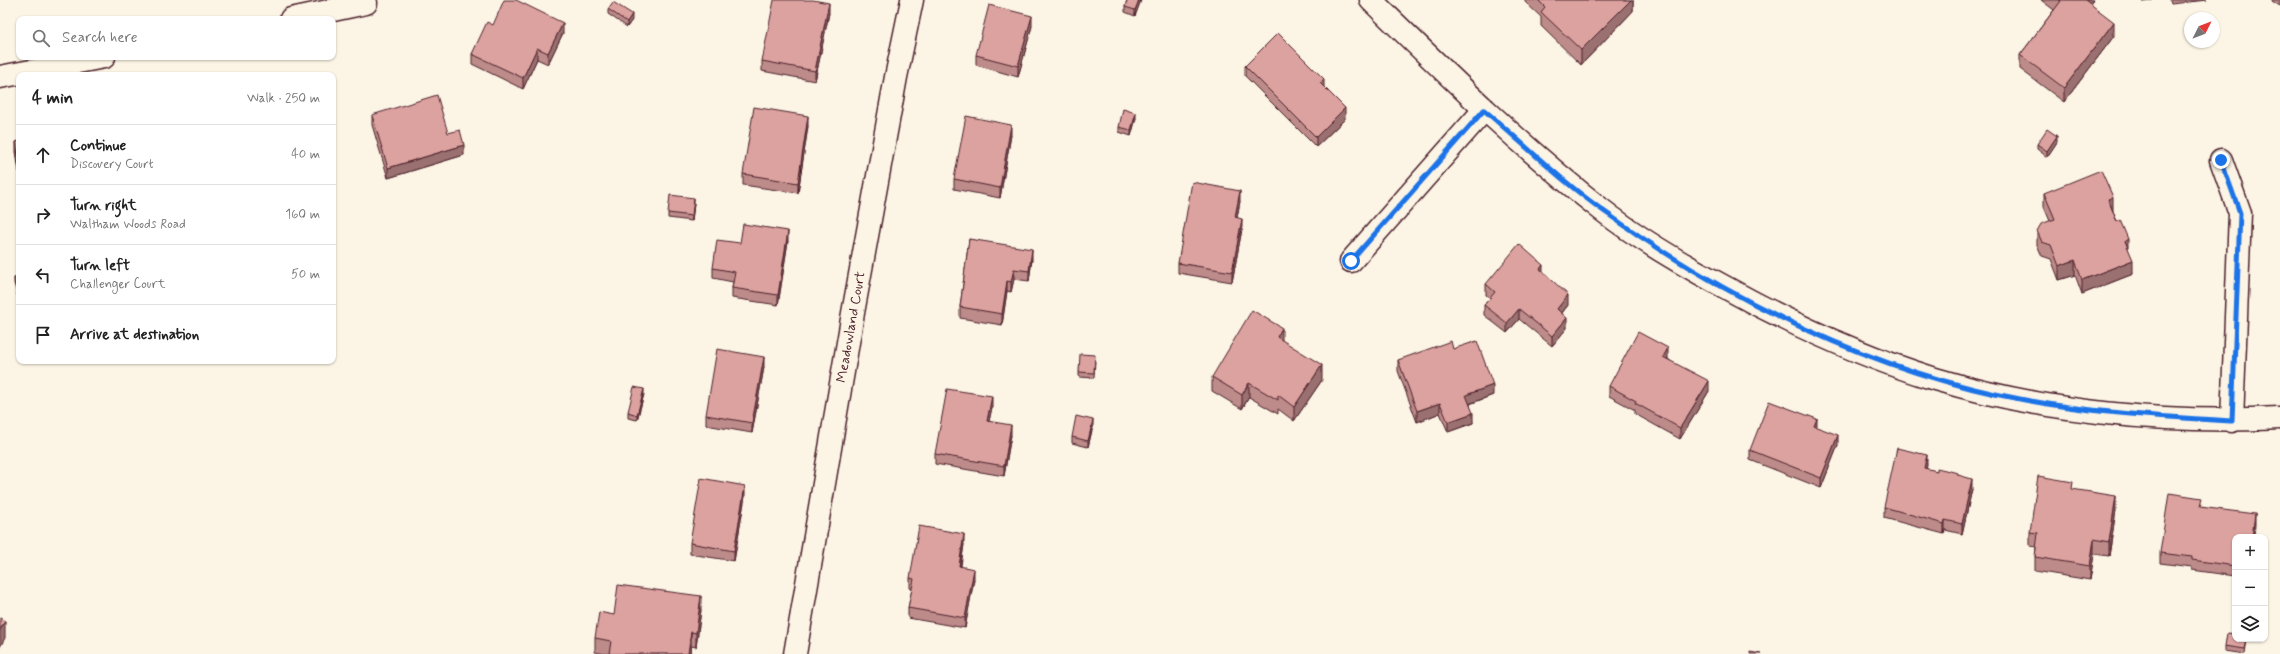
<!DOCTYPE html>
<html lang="en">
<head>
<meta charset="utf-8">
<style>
	body { margin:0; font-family:Mynerve,sans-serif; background:#f6f6f6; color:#222 }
	.controls { position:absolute; right:12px; bottom:12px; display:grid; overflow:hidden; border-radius:8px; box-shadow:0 1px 3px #0004 }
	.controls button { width:36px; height:36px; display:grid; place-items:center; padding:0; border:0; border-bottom:1px solid #e0e0e0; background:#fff; color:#222; font:20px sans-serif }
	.compass { position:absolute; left:2184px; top:12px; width:36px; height:36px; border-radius:50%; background:#fff; box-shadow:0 1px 3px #0004; rotate:48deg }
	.stop { position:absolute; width:12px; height:12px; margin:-9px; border:3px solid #1a73e8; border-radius:50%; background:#fff }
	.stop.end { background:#1a73e8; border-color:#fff; box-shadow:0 1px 4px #0008 }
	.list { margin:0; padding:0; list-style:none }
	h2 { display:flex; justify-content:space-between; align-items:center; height:52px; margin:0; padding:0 16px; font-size:17px }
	h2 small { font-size:13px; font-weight:400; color:#767676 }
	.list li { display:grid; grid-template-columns:26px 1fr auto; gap:12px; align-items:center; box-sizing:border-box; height:60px; padding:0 16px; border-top:1px solid #e0e0e0 }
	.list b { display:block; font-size:15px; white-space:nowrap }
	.list p { margin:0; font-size:13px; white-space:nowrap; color:#767676 }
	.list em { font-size:13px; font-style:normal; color:#767676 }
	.icon { flex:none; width:22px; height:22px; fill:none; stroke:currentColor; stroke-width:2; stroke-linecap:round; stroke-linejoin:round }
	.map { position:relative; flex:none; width:2280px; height:654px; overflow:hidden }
	.search { position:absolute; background:#fff; box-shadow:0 1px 3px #0004; left:16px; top:16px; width:320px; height:44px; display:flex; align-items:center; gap:10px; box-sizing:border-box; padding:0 14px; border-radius:8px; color:#767676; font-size:15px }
	.panel { position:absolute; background:#fff; box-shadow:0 1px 3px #0004; left:16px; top:72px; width:320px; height:292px; border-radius:8px }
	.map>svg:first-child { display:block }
</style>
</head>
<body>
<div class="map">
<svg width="2280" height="654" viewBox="0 0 2280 654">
	<rect width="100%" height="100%" fill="#fcf5e5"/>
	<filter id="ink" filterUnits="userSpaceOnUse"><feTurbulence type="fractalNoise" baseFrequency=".025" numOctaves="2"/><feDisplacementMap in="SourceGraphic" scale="8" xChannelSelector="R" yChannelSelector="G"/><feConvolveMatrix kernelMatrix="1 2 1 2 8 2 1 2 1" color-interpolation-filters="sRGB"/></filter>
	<g filter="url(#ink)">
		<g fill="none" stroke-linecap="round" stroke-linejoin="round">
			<defs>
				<g id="minor">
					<polyline points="291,19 366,3"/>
					<polyline points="0,77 104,57"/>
					<polyline points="2221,160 2240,213 2232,421"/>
					<polyline points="1351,261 1484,110"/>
					<polyline points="795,654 853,313 896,77 912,0"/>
				</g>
				<path id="tertiary" d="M1371,0C1446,73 1520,146 1602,210C1639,239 1680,263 1721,285C1789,323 1861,356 1935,379C2045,412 2166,424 2280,418"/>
			</defs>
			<use href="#minor" stroke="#4a1f2b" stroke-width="25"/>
			<use href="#tertiary" stroke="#4a1f2b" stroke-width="25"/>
			<use href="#minor" stroke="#fcf5e5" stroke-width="22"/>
			<use href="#tertiary" stroke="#fcf5e5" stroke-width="22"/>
		</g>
		<g fill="#bd8b89" stroke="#4a1f2b">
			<polygon points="1127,0 1141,0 1135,16 1125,12 1125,7"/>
			<polygon points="1525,0 1633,0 1633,11 1581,65 1541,26 1541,17 1525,2"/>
			<polygon points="2041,0 2093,0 2090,4 2114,36 2064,102 2020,69 2020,55 2054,10"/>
			<polygon points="2143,0 2153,0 2143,1"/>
			<polygon points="2170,0 2207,0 2171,4"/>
			<polygon points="2272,0 2280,0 2280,6 2272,1"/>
			<polygon points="608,9 632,20 627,27 608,14"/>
			<polygon points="829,13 815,81 762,71 762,61"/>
			<polygon points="493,25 563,33 548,64 537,59 523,89 472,64 472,54"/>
			<polygon points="1032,26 1018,77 976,65 976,55"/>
			<polygon points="1245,66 1324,87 1345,119 1316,147 1245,76"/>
			<polygon points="372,115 448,133 464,155 388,178 372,125"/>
			<polygon points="1136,118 1131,136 1119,132 1119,127"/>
			<polygon points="808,126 798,193 743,185 743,174"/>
			<polygon points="1011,135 1000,198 954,189 954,179"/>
			<polygon points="19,141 19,172 16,152 16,142"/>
			<polygon points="2057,142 2047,157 2037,149 2037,144"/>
			<polygon points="2044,193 2113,211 2128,249 2133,274 2082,294 2075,275 2059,280 2051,259 2042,256 2037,245 2037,231 2050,221 2044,207"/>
			<polygon points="1240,201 1237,218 1242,229 1232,282 1178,273 1178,263"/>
			<polygon points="694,203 692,221 668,218 668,213"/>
			<polygon points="969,239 1032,259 1029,281 1014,279 1011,292 1007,291 1002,325 960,318 960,307"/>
			<polygon points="788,241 778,305 732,298 732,288 733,282 713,278 713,268"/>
			<polygon points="1543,272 1568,305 1562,313 1567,328 1552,346 1519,319 1507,333 1484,315 1484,305 1490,298 1486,295 1486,284"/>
			<polygon points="19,276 19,302 14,283 14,278"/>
			<polygon points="1282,340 1322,380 1294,421 1278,409 1278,414 1249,397 1242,409 1212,391 1212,377"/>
			<polygon points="1668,358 1668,359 1709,391 1680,439 1635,414 1635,410 1609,396 1609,386"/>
			<polygon points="1095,360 1094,378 1079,377 1079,372"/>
			<polygon points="1398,360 1493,395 1470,404 1473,423 1448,432 1440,413 1417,422 1398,371"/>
			<polygon points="764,367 752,433 706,425 706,415"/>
			<polygon points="644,394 637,420 628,418 628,412"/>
			<polygon points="992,407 989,421 1011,435 1004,476 935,464 935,454"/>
			<polygon points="1093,426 1088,447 1072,443 1072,437"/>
			<polygon points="1817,427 1838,445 1821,488 1750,460 1750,450"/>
			<polygon points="1927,465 1926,469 1958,476 1972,489 1962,534 1945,530 1944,534 1884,518 1884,507"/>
			<polygon points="2073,490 2116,510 2109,556 2094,554 2090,580 2035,571 2035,557 2036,547 2030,546 2030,532"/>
			<polygon points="745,496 734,561 690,554 690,543"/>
			<polygon points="2202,507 2255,525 2235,537 2235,576 2192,570 2192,567 2160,563 2160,553"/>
			<polygon points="964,544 961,566 974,579 965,628 908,618 908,608 912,589 910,589 910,578"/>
			<polygon points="701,610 696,647 691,646 690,654 605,654 595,652 595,638 614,615"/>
			<polygon points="2247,639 2245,654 2225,651 2225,646"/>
		</g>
		<g fill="#9a716f" stroke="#4a1f2b">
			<polygon points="1139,0 1141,0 1135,16 1135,10"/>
			<polygon points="1631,0 1633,0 1633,11 1581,65 1581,50"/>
			<polygon points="2084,0 2093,0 2084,13"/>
			<polygon points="829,3 829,13 815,81 815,71"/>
			<polygon points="632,14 632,20 627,27 627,22"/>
			<polygon points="1032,16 1032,26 1018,77 1018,66"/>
			<polygon points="2114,22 2114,36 2064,102 2064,88"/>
			<polygon points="563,23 563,33 548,64 548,53"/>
			<polygon points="537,48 537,59 523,89 523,78"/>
			<polygon points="1324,79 1324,90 1320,83"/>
			<polygon points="1345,108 1345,119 1316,147 1316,137"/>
			<polygon points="1136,113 1136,118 1131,136 1131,130"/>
			<polygon points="808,116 808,126 798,193 798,183"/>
			<polygon points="1011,125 1011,135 1000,198 1000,188"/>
			<polygon points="2057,136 2057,142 2047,157 2047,151"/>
			<polygon points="464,145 464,155 388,178 388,168"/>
			<polygon points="1240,191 1240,201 1235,228 1235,217"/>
			<polygon points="2113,197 2113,211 2108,199"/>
			<polygon points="694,198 694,203 692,221 692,216"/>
			<polygon points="1242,219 1242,229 1232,282 1232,272"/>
			<polygon points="788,231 788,241 778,305 778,295"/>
			<polygon points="2128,239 2128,253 2125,241"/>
			<polygon points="1032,249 1032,259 1029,281 1029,271"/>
			<polygon points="2075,260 2075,275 2059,280 2059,266"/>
			<polygon points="2133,260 2133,274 2082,294 2082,280"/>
			<polygon points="1543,265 1543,275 1540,269"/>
			<polygon points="1014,269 1014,279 1011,292 1011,282"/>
			<polygon points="1007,281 1007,291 1002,325 1002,314"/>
			<polygon points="1568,295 1568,305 1557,319 1557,309"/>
			<polygon points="1519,309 1519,319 1507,333 1507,323"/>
			<polygon points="1567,318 1567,328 1552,346 1552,336"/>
			<polygon points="1282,328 1282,342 1277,337"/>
			<polygon points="1668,348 1668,358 1663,367 1663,357"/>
			<polygon points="764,357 764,367 752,433 752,423"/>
			<polygon points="1322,365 1322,380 1294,421 1294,407"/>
			<polygon points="1709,381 1709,391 1680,439 1680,428"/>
			<polygon points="1249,383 1249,397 1242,409 1242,395"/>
			<polygon points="1493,385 1493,395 1466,405 1466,395"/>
			<polygon points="644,389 644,394 637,420 637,415"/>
			<polygon points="992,396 992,407 987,431 987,421"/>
			<polygon points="1440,403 1440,413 1417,422 1417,411"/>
			<polygon points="1473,413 1473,423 1448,432 1448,422"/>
			<polygon points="1817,419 1817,429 1814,426"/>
			<polygon points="1093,420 1093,426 1088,447 1088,441"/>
			<polygon points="1011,425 1011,435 1004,476 1004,466"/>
			<polygon points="1838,435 1838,445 1821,488 1821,478"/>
			<polygon points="1927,455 1927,465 1924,479 1924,468"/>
			<polygon points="1972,479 1972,489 1962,534 1962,524"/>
			<polygon points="745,486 745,496 734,561 734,551"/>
			<polygon points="2116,496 2116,510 2109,556 2109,542"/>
			<polygon points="2255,514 2255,525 2254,537 2252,537"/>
			<polygon points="1945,520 1945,530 1944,534 1944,524"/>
			<polygon points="964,534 964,544 959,576 959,566"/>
			<polygon points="2094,539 2094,554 2090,580 2090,566"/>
			<polygon points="974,569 974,579 965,628 965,618"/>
			<polygon points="701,596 701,610 696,647 696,633"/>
			<polygon points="5,621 5,638 0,647 0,630"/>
			<polygon points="691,632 691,646 690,654 688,654"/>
		</g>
		<g fill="#dca29f" stroke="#4a1f2b">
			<polygon points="504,0 516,0 563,23 548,53 537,48 523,78 472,54 487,22 493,25"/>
			<polygon points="774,0 813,0 829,3 815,71 762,61"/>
			<polygon points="1127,0 1139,0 1135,10 1125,7"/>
			<polygon points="1538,0 1631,0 1581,50 1541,12 1545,7"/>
			<polygon points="2059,0 2085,0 2114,22 2064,88 2020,55 2061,1"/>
			<polygon points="613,2 632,14 627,22 608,9"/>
			<polygon points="989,5 1032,16 1018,66 976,55"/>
			<polygon points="1278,33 1324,79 1320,83 1345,108 1316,137 1245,66"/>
			<polygon points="437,95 448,133 460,130 464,145 388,168 372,115"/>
			<polygon points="754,107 808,116 798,183 743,174"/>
			<polygon points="1123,109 1136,113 1131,130 1119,127"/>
			<polygon points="966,116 1011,125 1000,188 954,179"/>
			<polygon points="2047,129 2057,136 2047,151 2037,144"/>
			<polygon points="19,141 19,162 16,142"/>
			<polygon points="2101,170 2113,197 2108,199 2117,222 2120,220 2128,239 2125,241 2133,260 2082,280 2075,260 2059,266 2051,245 2042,242 2037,231 2041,224 2055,219 2044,193"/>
			<polygon points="1192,182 1240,191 1235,217 1242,219 1232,272 1178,263"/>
			<polygon points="670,195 694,198 692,216 668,213"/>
			<polygon points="743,224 788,231 778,295 732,288 735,272 713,268 717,240 740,243"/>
			<polygon points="969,239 1032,249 1029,271 1014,269 1011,282 1007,281 1002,314 960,307"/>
			<polygon points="1519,244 1543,265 1540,269 1568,295 1557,309 1567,318 1552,336 1519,309 1507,323 1484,305 1495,292 1486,284"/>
			<polygon points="19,276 19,297 14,278"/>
			<polygon points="1252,310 1282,328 1277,337 1322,365 1294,407 1278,395 1278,400 1249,383 1242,395 1212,377"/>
			<polygon points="1638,332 1668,348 1663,357 1709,381 1680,428 1635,403 1636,401 1609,386"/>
			<polygon points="1451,341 1453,349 1477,341 1493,385 1466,395 1473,413 1448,422 1440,403 1417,411 1398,360"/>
			<polygon points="717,349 764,357 752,423 706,415"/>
			<polygon points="1080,354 1095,355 1094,373 1079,372"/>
			<polygon points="634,387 644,389 637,415 628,412"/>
			<polygon points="947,389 992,396 987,421 1011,425 1004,466 935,454"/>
			<polygon points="1769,401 1817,419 1814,426 1838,435 1821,478 1750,450"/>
			<polygon points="1076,416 1093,420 1088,441 1072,437"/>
			<polygon points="1897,448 1927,455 1924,468 1937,471 1937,468 1958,473 1958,475 1972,479 1962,524 1945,520 1944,524 1884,507"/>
			<polygon points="2038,476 2073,482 2072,489 2116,496 2109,542 2094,539 2090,566 2035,557 2038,533 2030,532"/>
			<polygon points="701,478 745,486 734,551 690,543"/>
			<polygon points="2169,493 2202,498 2200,507 2255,514 2252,537 2235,537 2235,566 2192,560 2192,557 2160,553"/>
			<polygon points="919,526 964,534 959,566 974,569 965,618 908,608 914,579 910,578"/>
			<polygon points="618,585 701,596 696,633 691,632 688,654 609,654 611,641 595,638 599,612 614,615"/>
			<polygon points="0,618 5,621 0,630"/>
			<polygon points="2227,633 2235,634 2235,639 2247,639 2245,649 2225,646"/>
			<polygon points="1750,652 1761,654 1750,654"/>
		</g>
	</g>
	<g fill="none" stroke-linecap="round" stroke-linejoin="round" filter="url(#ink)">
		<path stroke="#1a73e8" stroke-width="5" d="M1351,261L1484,110C1524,144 1562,182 1605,212C1727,300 1876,373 2025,400C2093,413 2163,417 2232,421L2240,213L2221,160"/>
	</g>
	<g text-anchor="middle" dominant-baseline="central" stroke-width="4" stroke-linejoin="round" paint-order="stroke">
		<g font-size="14" fill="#4a1f2b" stroke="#fcf5e5">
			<text transform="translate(851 327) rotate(-80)">Meadowland Court</text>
		</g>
	</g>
</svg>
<div class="controls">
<button>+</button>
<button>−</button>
<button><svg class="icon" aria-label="layers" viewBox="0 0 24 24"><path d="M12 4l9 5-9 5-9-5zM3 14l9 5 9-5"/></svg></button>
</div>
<svg class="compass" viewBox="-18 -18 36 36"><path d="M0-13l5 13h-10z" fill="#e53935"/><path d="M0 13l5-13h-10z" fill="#767676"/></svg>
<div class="stop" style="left:1351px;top:261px"></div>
<div class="stop end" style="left:2221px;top:160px"></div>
<div class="search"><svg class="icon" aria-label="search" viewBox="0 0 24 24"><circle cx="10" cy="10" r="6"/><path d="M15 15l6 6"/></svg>Search here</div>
<section class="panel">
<h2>4 min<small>Walk · 250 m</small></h2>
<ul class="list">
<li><svg class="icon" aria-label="ahead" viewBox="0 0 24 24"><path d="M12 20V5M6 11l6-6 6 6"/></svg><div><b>Continue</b><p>Discovery Court</p></div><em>40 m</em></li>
<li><svg class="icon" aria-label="right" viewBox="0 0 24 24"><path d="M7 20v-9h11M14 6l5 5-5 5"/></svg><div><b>Turn right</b><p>Waltham Woods Road</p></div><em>160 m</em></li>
<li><svg class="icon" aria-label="left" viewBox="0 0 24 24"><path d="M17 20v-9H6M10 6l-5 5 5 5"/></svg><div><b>Turn left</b><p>Challenger Court</p></div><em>50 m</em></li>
<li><svg class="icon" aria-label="arrive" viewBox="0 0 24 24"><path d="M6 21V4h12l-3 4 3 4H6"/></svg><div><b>Arrive at destination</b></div></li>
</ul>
</section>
</div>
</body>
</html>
